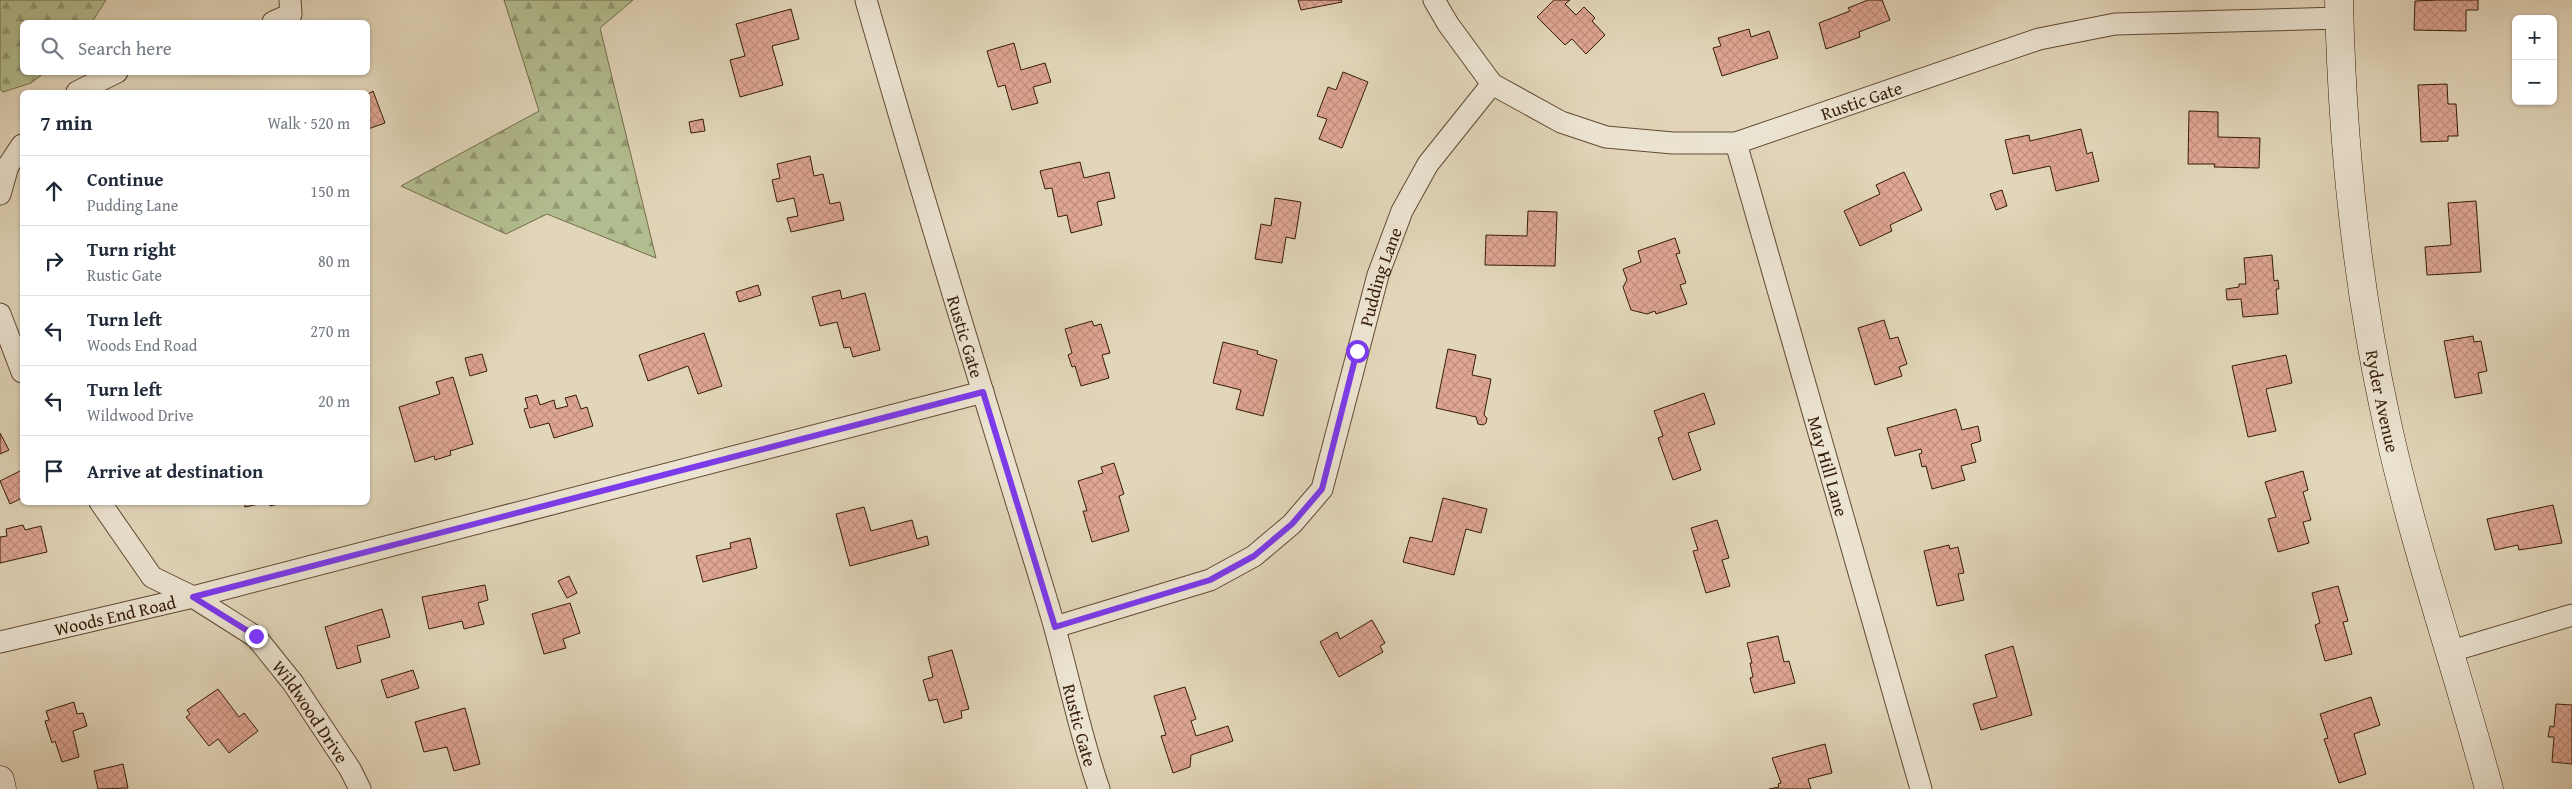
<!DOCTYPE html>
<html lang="en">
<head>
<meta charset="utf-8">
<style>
	body { margin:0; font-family:"Gentium Book Plus",serif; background:#f2f2f3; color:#1f2937 }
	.controls { position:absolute; right:15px; top:15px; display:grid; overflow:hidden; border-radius:8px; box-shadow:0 1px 4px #0004 }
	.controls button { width:45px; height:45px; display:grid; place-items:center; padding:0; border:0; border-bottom:1px solid #e0e1e3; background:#fff; color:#1f2937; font:25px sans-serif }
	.stop { position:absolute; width:15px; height:15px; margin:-11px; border:4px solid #7c3aed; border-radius:50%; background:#fff }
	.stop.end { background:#7c3aed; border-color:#fff; box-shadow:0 1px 5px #0008 }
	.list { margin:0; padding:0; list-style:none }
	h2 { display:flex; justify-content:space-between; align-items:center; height:65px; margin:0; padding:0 20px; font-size:21px }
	h2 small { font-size:16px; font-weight:400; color:#747a83 }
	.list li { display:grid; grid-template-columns:32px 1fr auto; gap:15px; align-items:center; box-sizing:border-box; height:70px; padding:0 20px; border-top:1px solid #e0e1e3 }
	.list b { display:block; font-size:19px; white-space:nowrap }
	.list p { margin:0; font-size:16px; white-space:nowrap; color:#747a83 }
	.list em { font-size:16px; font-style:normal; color:#747a83 }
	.icon { flex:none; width:28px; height:28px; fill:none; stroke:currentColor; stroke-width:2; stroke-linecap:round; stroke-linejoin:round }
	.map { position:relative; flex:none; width:2572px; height:789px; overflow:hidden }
	.search { position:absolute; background:#fff; box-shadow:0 1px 4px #0004; left:20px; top:20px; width:350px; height:55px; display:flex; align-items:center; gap:12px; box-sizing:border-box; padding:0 18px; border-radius:8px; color:#747a83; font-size:19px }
	.panel { position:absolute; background:#fff; box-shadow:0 1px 4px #0004; left:20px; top:90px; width:350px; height:415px; border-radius:8px }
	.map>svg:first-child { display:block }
</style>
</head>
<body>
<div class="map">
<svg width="2572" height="789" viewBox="0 0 2572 789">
	<defs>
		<pattern id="forest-firs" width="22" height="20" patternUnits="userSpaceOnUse" patternTransform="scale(1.25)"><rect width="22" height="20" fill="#b3be90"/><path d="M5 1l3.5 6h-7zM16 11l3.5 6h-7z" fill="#929a74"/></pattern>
		<pattern id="building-cross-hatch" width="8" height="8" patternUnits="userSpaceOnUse" patternTransform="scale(1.25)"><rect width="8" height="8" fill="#dfa693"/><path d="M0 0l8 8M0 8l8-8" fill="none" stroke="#c08e7d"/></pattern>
	</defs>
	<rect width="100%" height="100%" fill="#e2d6ba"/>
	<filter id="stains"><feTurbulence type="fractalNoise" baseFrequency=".004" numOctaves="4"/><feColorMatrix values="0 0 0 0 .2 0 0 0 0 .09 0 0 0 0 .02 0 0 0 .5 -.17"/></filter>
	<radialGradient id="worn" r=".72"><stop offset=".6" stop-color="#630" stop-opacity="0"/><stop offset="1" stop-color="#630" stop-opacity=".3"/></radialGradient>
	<g fill="url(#forest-firs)" stroke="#746d4b">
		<polygon points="0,0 106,0 92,22 22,22 22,72 44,73 31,83 3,92 0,89"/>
		<polygon points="504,0 633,0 600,28 656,258 547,214 506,234 401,186 539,111"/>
	</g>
	<g fill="url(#building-cross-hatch)" stroke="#361c06">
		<polygon points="1298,0 1341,0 1342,2 1301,10"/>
		<polygon points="1554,0 1570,0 1565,4 1576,15 1584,7 1595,18 1592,21 1605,35 1586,54 1572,39 1565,45 1537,17"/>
		<polygon points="1868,0 1882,0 1890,20 1859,32 1860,37 1826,49 1819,23 1850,11 1848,8"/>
		<polygon points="2438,0 2478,0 2478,10 2466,10 2466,31 2414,30 2415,1"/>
		<polygon points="791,9 799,39 772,46 783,85 740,97 730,60 745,56 736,24"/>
		<polygon points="1749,29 1751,37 1769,31 1778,58 1722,76 1713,48 1721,46 1718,38"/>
		<polygon points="1014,43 1021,70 1045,63 1051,82 1033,87 1038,103 1012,110 1005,85 998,87 987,51"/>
		<polygon points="1343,72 1368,82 1342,148 1319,139 1327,119 1317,116 1328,87 1336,90"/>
		<polygon points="2447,84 2448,104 2456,104 2458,136 2448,136 2448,141 2421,142 2418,85"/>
		<polygon points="373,91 385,123 368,129 368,94"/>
		<polygon points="2189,111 2218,112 2218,137 2260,138 2259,168 2214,167 2215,164 2188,164"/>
		<polygon points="703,119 705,131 691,133 689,122"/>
		<polygon points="2081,129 2087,154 2092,152 2099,181 2056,191 2050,166 2013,174 2005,140 2029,135 2030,141"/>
		<polygon points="810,156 814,176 823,174 830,204 840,202 844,220 791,232 787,218 798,216 794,198 777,202 772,180 780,178 777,164"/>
		<polygon points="1080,162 1084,178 1109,172 1115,198 1097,202 1102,225 1071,233 1067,215 1058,217 1052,188 1045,189 1040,171"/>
		<polygon points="1904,172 1922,210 1890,225 1892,231 1860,246 1844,211 1880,194 1876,185"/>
		<polygon points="2002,190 2007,206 1996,210 1990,194"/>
		<polygon points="1275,198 1301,202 1295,239 1286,237 1282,263 1255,259 1261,224 1271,226"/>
		<polygon points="2476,201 2481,272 2427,275 2425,247 2451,245 2448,203"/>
		<polygon points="1528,211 1557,212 1555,266 1485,265 1486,235 1527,236"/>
		<polygon points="1675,238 1680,253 1676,254 1686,283 1680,285 1687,304 1656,314 1655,311 1647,314 1631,310 1623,287 1627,280 1623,269 1641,262 1638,251"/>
		<polygon points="2272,255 2274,281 2278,280 2279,289 2276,289 2278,314 2243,317 2241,299 2227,300 2226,289 2239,287 2239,284 2246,284 2244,258"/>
		<polygon points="758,285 761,295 739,302 736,292"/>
		<polygon points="840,290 842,299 865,293 880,350 853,357 850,347 844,348 837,322 820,326 812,297"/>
		<polygon points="1884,320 1890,339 1898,337 1907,364 1899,367 1902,376 1875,385 1858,328"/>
		<polygon points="1092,321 1094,326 1101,324 1110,353 1102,355 1109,378 1081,386 1075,366 1072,367 1068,355 1072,353 1065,329"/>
		<polygon points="704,333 722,386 698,394 688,366 648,381 639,355"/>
		<polygon points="2473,336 2474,342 2481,341 2487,371 2478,373 2482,393 2455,398 2444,341"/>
		<polygon points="1223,342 1258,351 1257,354 1277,360 1263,416 1236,409 1241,390 1213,383"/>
		<polygon points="1448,349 1476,355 1472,375 1491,379 1484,415 1487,418 1486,423 1483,425 1478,424 1476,417 1436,408"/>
		<polygon points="482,354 487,371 470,376 465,358"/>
		<polygon points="2286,355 2292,383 2266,389 2276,431 2248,437 2232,366"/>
		<polygon points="453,377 473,444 450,451 451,455 435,460 434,456 415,462 399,407 440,394 436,382"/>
		<polygon points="1704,393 1715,424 1688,433 1701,470 1673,480 1658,438 1663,436 1654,411"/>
		<polygon points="537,395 540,405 554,400 556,409 568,406 565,398 576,395 581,409 587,407 593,426 554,438 549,423 530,428 524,409 528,408 525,398"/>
		<polygon points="1956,409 1962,430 1978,426 1981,441 1971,444 1976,462 1961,466 1965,480 1932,489 1926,466 1922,467 1919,454 1922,453 1921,449 1895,456 1887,428"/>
		<polygon points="0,433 9,450 0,454"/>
		<polygon points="1114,463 1124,494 1119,496 1129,531 1092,542 1083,511 1087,511 1078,481 1103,473 1101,467"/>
		<polygon points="22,470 22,498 10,504 0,481"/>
		<polygon points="2303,471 2308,490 2303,492 2311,520 2303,522 2309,543 2278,552 2268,519 2276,517 2265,482"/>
		<polygon points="1443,498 1487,509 1481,533 1466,529 1454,575 1403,562 1410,537 1432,542"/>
		<polygon points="244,502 268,502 245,507"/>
		<polygon points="270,502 286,502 270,506"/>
		<polygon points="2553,505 2562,543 2519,550 2518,545 2495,550 2487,519"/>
		<polygon points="864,507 871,531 912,520 917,539 927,536 929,545 850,566 836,514"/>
		<polygon points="1717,520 1729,558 1722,560 1730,586 1706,593 1693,551 1698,550 1691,528"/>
		<polygon points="23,525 25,530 41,526 47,552 0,563 0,537 7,536 6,529"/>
		<polygon points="750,538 757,568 703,582 696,556 731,548 730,543"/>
		<polygon points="1949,545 1950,549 1958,547 1964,573 1958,574 1964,600 1937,606 1924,551"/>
		<polygon points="569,576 577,593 567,598 558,581"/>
		<polygon points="485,585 488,600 478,603 484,624 464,629 462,621 429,629 422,597"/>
		<polygon points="2338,586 2348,621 2343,622 2352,654 2325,661 2315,625 2320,623 2312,593"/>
		<polygon points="570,603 580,633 563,639 566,648 544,654 532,614"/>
		<polygon points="382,609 390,637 357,646 361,662 337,669 325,627"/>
		<polygon points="1372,620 1385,643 1380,646 1383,652 1339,677 1320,642 1337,632 1340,639"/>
		<polygon points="1778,636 1784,662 1789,661 1795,683 1754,693 1750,678 1753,677 1750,663 1752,663 1747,643"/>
		<polygon points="2013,646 2032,715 1981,730 1973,704 1997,697 1985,655"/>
		<polygon points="952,650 969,709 961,711 962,718 944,723 937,699 929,701 923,680 933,677 928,657"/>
		<polygon points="413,670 419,688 387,698 381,680"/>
		<polygon points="1185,687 1196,719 1191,721 1196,736 1228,726 1233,741 1191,755 1190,767 1173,773 1161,736 1166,735 1154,696"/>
		<polygon points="218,689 239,717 244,713 258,731 229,753 218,739 209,746 186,717 190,714 187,710"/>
		<polygon points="2371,697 2380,725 2354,734 2366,774 2339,783 2324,739 2328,738 2320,714"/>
		<polygon points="74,702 77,714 83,713 87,726 73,731 79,757 62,762 55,741 52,743 45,721 49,720 46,711"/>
		<polygon points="2556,704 2572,705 2572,764 2552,762 2554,737 2548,737 2550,726 2554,727"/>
		<polygon points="465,708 480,764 454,771 447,747 424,752 415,722"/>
		<polygon points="1825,744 1832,773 1808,779 1811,789 1769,789 1779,787 1778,784 1781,783 1772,758"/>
		<polygon points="123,764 128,788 98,789 94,771"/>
	</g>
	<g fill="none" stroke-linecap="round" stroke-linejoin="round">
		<defs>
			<g id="street">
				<path id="s1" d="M866,0C923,200 985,399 1046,598C1066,661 1077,726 1099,789"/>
				<path id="s2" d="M1434,0L1448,24L1492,84L1561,122L1606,137L1673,143H1736L2039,39L2115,24L2340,18"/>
				<polyline points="273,22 291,14 290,0"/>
				<polyline points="77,92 117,72"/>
				<path id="s3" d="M1736,143L1921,789"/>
				<polyline points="0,194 8,166 22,145"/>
				<polyline points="0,314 22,372"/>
				<path id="s4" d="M100,502L152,577L193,597L256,637L293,683L350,769L360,789"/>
				<path id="s5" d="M1055,627L1210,580L1254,556L1292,524L1322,489L1378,275L1402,211L1428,164L1492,84"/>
				<path id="s6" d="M0,642L193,597L983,392"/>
				<polyline points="2448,652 2572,615"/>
			</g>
			<g id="secondary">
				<path id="s7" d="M2339,0C2342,140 2356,281 2386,418C2413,544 2456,665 2489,789"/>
				<polyline points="0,780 2,789"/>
			</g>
		</defs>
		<use href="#street" stroke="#614a33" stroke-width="23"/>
		<use href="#secondary" stroke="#361c06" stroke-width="29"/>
		<use href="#street" stroke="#ece4d2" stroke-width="21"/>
		<use href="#secondary" stroke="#ece4d2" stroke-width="28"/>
	</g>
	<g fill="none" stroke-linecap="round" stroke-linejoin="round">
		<polyline stroke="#7c3aed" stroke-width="6" points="256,636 193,597 983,392 1055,627 1210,580 1254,556 1292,524 1322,489 1357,351"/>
	</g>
	<g text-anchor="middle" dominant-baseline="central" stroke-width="5" stroke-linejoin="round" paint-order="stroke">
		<g font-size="18" fill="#361c06" stroke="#ece4d2">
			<text stroke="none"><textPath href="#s2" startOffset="491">Rustic Gate</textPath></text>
			<text stroke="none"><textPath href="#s5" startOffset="528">Pudding Lane</textPath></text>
			<text stroke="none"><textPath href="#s1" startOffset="351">Rustic Gate</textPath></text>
			<text stroke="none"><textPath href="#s7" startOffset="404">Ryder Avenue</textPath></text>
			<text stroke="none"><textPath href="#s3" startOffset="336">May Hill Lane</textPath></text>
			<text stroke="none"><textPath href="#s6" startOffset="118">Woods End Road</textPath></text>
			<text stroke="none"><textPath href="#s4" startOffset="304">Wildwood Drive</textPath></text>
			<text stroke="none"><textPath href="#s1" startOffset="756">Rustic Gate</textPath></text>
		</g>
	</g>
	<rect width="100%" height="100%" filter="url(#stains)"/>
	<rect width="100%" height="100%" fill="url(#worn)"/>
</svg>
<div class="controls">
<button>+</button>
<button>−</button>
</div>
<div class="stop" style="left:1357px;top:351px"></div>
<div class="stop end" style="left:256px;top:636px"></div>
<div class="search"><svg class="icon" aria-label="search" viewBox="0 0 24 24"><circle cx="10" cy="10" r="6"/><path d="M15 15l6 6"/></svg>Search here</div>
<section class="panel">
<h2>7 min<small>Walk · 520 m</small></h2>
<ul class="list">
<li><svg class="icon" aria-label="ahead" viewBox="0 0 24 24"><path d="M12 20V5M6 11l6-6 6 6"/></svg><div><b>Continue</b><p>Pudding Lane</p></div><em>150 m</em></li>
<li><svg class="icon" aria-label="right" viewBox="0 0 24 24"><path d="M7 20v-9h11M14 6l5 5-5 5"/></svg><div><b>Turn right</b><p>Rustic Gate</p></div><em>80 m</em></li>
<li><svg class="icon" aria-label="left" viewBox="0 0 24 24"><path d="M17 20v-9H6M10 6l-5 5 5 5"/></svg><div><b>Turn left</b><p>Woods End Road</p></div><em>270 m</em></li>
<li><svg class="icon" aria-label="left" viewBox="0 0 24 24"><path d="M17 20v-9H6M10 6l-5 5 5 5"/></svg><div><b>Turn left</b><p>Wildwood Drive</p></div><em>20 m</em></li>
<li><svg class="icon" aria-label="arrive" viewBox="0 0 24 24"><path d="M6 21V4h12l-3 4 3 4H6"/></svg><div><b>Arrive at destination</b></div></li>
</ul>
</section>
</div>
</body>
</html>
